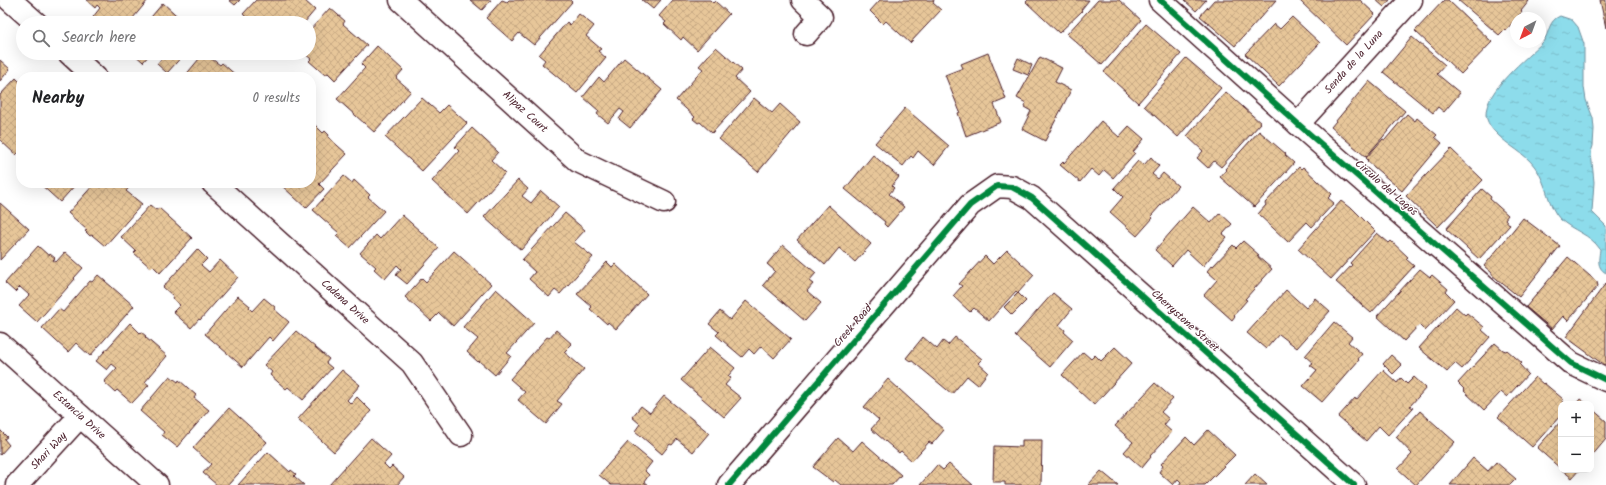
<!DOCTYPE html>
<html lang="en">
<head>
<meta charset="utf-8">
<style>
	body { margin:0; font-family:Kalam,sans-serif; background:#f2f2f2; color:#202124 }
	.controls { position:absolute; right:12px; bottom:12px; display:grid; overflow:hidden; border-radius:8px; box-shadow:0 4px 16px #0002 }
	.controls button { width:36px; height:36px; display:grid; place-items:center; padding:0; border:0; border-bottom:1px solid #e0e0e0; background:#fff; color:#202124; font:20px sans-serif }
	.compass { position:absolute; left:1510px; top:12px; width:36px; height:36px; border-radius:50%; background:#fff; box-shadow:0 4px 16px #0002; rotate:221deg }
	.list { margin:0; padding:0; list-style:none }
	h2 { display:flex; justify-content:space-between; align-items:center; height:52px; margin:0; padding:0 16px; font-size:17px }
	h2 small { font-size:13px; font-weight:400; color:#757577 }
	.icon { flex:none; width:22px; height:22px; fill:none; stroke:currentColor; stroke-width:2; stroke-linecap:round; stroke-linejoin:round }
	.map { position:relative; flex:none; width:1606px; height:485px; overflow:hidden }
	.search { position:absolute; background:#fff; box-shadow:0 4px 16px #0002; left:16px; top:16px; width:300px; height:44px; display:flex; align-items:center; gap:10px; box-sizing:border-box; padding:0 14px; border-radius:22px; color:#757577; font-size:15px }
	.panel { position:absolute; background:#fff; box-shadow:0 4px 16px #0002; left:16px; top:72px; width:300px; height:116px; border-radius:16px }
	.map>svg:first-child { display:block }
</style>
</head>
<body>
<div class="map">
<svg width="1606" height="485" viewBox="0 0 1606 485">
	<defs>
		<pattern id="water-ripples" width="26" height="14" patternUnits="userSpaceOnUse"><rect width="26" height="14" fill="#8ddceb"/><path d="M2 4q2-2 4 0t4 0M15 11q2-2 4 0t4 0" fill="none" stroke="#7bbcca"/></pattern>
		<pattern id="building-cross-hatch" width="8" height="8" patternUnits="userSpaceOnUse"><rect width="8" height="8" fill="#e7c699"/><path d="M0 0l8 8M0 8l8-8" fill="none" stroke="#c8aa84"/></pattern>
	</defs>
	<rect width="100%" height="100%" fill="#fff"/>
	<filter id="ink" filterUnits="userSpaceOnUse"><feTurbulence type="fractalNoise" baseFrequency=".025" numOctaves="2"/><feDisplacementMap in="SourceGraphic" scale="8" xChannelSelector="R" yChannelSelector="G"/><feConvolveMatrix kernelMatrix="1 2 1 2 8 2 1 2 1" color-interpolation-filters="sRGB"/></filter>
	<g filter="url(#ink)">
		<path fill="url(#water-ripples)" stroke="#72909e" d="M1560,16L1572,20L1578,27L1584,44V87L1586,100L1593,118L1594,129L1593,146L1591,152L1594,182L1592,212L1606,226V273C1596,267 1599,259 1600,249C1590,234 1573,231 1560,219C1548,207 1547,183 1535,167C1525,153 1508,146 1496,133C1491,128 1487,122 1486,115C1485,90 1527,58 1543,42C1550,32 1548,21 1560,16Z"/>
		<g fill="url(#building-cross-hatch)" stroke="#4a1f2b">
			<polygon points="86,0 148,0 133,18 137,21 135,23 100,23 93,17 100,8 97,5 95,8"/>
			<polygon points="229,0 240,0 235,5"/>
			<polygon points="256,0 304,0 315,10 304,23 253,23 243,14"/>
			<polygon points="470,0 491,0 482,10"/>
			<polygon points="502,0 507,2 509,0 570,0 572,2 534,45 519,33 512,41 486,18"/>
			<polygon points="642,0 661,0 653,9"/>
			<polygon points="673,0 710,0 713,3 715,1 729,14 697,50 683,37 681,40 664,24 666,22 659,16"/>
			<polygon points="880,0 934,0 933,3 941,10 910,43 886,21 883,24 870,11"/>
			<polygon points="1028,0 1089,0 1081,10 1082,11 1059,33 1026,2"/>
			<polygon points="1098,0 1119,0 1141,20 1102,65 1067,34"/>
			<polygon points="1184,0 1206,0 1196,11"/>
			<polygon points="1214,0 1276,0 1235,46 1200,16"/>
			<polygon points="1301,0 1360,0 1375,14 1346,45 1300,1"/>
			<polygon points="1376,0 1390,0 1384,7"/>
			<polygon points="1444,0 1448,0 1492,42 1461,74 1415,31"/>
			<polygon points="1458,0 1528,0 1529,1 1521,11 1522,12 1506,30 1505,29 1499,35"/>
			<polygon points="1600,0 1606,0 1606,28"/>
			<polygon points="163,3 185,23 186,21 189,23 146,23"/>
			<polygon points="330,8 345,21 343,24 367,45 335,80 328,73 325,75 309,61 311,59 304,53 309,53 309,31"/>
			<polygon points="579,14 594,26 586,36 601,49 598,51 606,58 577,93 542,64 545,60 539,55 567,22 570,25"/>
			<polygon points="1292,17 1320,43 1279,86 1245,54 1274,24 1280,29"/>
			<polygon points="1146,24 1181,54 1138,103 1104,72"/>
			<polygon points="1412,37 1445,65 1437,74 1460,93 1444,112 1438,107 1433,113 1383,72"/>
			<polygon points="377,46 403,70 396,78 411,91 374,132 337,99 365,68 361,64"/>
			<polygon points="716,47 742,70 735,78 750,92 712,133 700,122 698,123 693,119 695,117 676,100 703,69 699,66"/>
			<polygon points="133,53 151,53 143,62"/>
			<polygon points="157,53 185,53 167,73 157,64 162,58"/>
			<polygon points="204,53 220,65 222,63 238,77 184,77"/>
			<polygon points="988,53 1006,99 994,104 1001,122 966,136 958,113 960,112 945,75 963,68 961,64"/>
			<polygon points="1040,57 1062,68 1055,82 1071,90 1045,141 1022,129 1031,111 1024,107 1026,103 1017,98"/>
			<polygon points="624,58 662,90 630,128 619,119 624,112 620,109 608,123 597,114 599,111 583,97 599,77 604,82"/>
			<polygon points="1018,58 1032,65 1028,75 1013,69"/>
			<polygon points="1186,58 1221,88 1178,137 1144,106"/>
			<polygon points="0,60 10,69 0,81"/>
			<polygon points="16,78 21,83 21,150 16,155 0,140 0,95"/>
			<polygon points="1369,81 1405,111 1366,157 1331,127"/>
			<polygon points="1226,92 1261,123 1221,167 1214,161 1208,168 1197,158 1203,151 1187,136"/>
			<polygon points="422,98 439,113 447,105 467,123 422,171 385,137"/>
			<polygon points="754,98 772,113 780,104 800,122 758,172 719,139"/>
			<polygon points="905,108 949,146 934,165 918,151 913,158 911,156 903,166 875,143"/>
			<polygon points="1407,114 1415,121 1417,118 1437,135 1435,137 1442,143 1402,191 1367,161 1368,160 1366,158 1383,139 1385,140"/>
			<polygon points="311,121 323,133 325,131 329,135 328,137 347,154 319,184 324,189 306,208 280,184 311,183"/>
			<polygon points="1101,121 1119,137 1129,126 1144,139 1133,152 1135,153 1113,178 1104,170 1099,176 1091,169 1080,182 1060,165 1063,162 1064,163"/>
			<polygon points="472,128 498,152 491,160 505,173 468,214 432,181 459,151 455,147"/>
			<polygon points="1259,131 1286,154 1285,155 1294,163 1254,207 1220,177 1226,170 1225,169"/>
			<polygon points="1451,149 1483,180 1438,227 1406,196"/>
			<polygon points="873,155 899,177 892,186 894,188 889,194 904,207 887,227 884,224 885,222 845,189"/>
			<polygon points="1151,157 1159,166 1152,174 1158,179 1163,173 1178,186 1151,216 1153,218 1137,236 1110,212 1123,197 1114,188 1138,161 1144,165"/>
			<polygon points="1299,167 1301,169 1303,167 1332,194 1328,198 1334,203 1312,227 1307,222 1288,242 1258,214 1266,205 1265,203"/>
			<polygon points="344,176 352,183 354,180 370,195 368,197 384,211 350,248 336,236 339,233 313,210"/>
			<polygon points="518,180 528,189 522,196 531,203 541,191 559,207 521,250 484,217"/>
			<polygon points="39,183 77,183 60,202"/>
			<polygon points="95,183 133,183 126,191 142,204 105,246 92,235 90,236 85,231 87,230 68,213"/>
			<polygon points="1482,189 1491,197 1490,199 1508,215 1505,219 1510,225 1479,259 1446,229"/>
			<polygon points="1341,201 1350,208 1351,207 1375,231 1331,279 1298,249"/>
			<polygon points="0,203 29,229 0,260"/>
			<polygon points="150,205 156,210 159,208 192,238 160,273 153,266 151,268 134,253 136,251 121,237"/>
			<polygon points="828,205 871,244 855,262 839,248 825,265 797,240"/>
			<polygon points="1193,207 1211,223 1220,213 1232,224 1223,234 1227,237 1203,266 1186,250 1172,266 1155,250"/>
			<polygon points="565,213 585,230 574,242 593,257 560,294 555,290 549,297 529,279 535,272 522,260"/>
			<polygon points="402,215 439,248 407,284 396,275 401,269 397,265 385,279 374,269 376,267 360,253 376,235 380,239"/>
			<polygon points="1523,218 1560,246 1519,297 1492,275 1492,273 1484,266"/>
			<polygon points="1377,233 1389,243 1391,241 1408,257 1406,259 1414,266 1371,313 1336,282 1352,265 1350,263"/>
			<polygon points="1243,241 1259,255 1257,256 1272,269 1245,299 1247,300 1234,315 1235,316 1232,320 1204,295 1217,280 1207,271 1212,265 1213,266 1233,245 1236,248"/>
			<polygon points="783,245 816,273 809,281 813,284 807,291 821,303 805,321 763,285 775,271 767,264"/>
			<polygon points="38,246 48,255 50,254 55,258 53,260 56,262 65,252 83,268 74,278 75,279 37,322 19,306 29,295 20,287 15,292 5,283"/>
			<polygon points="197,249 207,259 201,265 209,272 220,260 238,277 200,320 199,319 191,328 173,312 180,305 172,298 173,296 163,287"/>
			<polygon points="1007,250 1034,275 1018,293 1016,291 989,321 974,308 970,312 953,296 962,286 959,284 985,256 993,264"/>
			<polygon points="454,251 491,284 453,326 439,313 431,321 405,297 422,278 426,282"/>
			<polygon points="1568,257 1597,282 1598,286 1568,321 1563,316 1552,329 1526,307"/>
			<polygon points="607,262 612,267 615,264 647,294 616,329 608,322 607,324 590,309 592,307 577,294"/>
			<polygon points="1420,269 1430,277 1432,275 1448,289 1446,292 1454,300 1425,331 1419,325 1404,341 1377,316"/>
			<polygon points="98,275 134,306 90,356 76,343 68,352 42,328 59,309 63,312 90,281 92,282"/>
			<polygon points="1606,283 1606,363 1604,365 1566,337"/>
			<polygon points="496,289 534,323 507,353 511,356 495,375 479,361 478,362 467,352 478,339 463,327"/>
			<polygon points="1286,290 1306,308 1315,298 1330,311 1297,348 1279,334 1266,349 1247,333"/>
			<polygon points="1018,293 1026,301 1012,315 1004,307"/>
			<polygon points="1053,293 1072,309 1059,325 1065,330 1064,332 1073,340 1050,367 1015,336"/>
			<polygon points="238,296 250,306 249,308 252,311 264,298 275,307 274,309 289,322 273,341 269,337 243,367 205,334"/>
			<polygon points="746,301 791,339 774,358 761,346 754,354 749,349 742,357 716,335 719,332 709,324 720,311 730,320"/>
			<polygon points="1456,307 1465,315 1467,313 1484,327 1482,330 1490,337 1462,369 1455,363 1447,372 1419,348"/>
			<polygon points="1334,322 1352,337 1348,342 1362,354 1358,359 1359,360 1322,402 1303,386 1317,370 1310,365 1313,363 1305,356"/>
			<polygon points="130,323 140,333 141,332 146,336 145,337 167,356 145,382 149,385 132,403 117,390 115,392 104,382 117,368 112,364 107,370 96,361"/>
			<polygon points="556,330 572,344 564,352 584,369 557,401 562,404 546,424 518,400 525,392 510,379 547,337 549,338"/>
			<polygon points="296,331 329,359 326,363 332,368 303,400 288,387 286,389 270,375 272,372 264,365"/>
			<polygon points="923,337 937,349 943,341 948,345 955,337 982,359 978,363 988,372 978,385 967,376 952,394 911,360 910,361 906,358"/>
			<polygon points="1495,343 1503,350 1506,351 1507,350 1522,363 1520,365 1528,374 1507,397 1501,392 1484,410 1464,391 1465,390 1458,383"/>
			<polygon points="710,347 735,368 728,376 731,378 725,385 741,398 724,417 681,380"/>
			<polygon points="1115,347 1132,363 1094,405 1062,375 1083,352 1091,359 1095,355 1101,361"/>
			<polygon points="1391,355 1402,365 1393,374 1383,364"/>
			<polygon points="342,370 360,385 347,400 351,404 357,397 371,411 334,452 298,419"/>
			<polygon points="1383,370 1397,383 1401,378 1407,384 1414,377 1426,388 1410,406 1413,408 1388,435 1379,426 1366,441 1338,417 1355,398 1356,400"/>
			<polygon points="170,376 178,382 179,380 196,395 194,398 209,410 177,447 162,435 164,432 140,411"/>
			<polygon points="1535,377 1543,384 1544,383 1563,399 1562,401 1566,404 1561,404 1561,415 1532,447 1498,417"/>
			<polygon points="888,379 944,430 932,444 929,442 912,461 901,451 899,453 871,429 879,420 864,407"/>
			<polygon points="1155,383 1173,399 1161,412 1169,419 1164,425 1172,432 1150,456 1151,457 1142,468 1124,452 1133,442 1115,426"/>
			<polygon points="664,396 709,433 693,452 677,439 672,445 670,444 662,454 635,431 640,424 632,417 641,406 650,413"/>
			<polygon points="1580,399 1587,404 1576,404"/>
			<polygon points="229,408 267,442 228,485 217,485 203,473 211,464 193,448"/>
			<polygon points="1591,408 1606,421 1606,439 1591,457"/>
			<polygon points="1420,411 1455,442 1416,485 1398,469 1412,454 1396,437"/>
			<polygon points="1561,421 1561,469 1537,448"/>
			<polygon points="0,430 7,437 4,439 9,445 0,455"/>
			<polygon points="1208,430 1235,455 1205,485 1179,485 1181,482 1178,479 1173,485 1159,472 1163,466 1161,464 1186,437 1194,445"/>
			<polygon points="371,438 391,456 384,464 389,469 392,466 404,477 397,485 329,485"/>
			<polygon points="838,438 853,451 862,441 901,475 892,485 841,485 835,480 833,482 813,467"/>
			<polygon points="1022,440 1042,440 1041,485 1005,485 1005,482 993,482 994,446 1022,447"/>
			<polygon points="628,442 652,462 645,471 649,475 644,482 648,485 611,485 599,475"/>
			<polygon points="268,452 290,472 291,470 296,474 294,476 304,485 238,485"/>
			<polygon points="1473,458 1488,471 1496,462 1516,479 1510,485 1450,485"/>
			<polygon points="949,464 973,485 920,485 937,465 943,470"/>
			<polygon points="1562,470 1579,470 1572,478"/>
			<polygon points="1101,471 1118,485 1088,485"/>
			<polygon points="1255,474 1267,485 1245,485"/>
		</g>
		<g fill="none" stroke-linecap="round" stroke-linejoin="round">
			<defs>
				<g id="minor">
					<polyline points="10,0 36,23"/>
					<polyline points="401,0 578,161 664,202"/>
					<polyline points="803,0 821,17 806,34"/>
					<polyline points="1160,0 1298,124 1571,363 1606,380"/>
					<polyline points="69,53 95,77"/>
					<polyline points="1298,124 1411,0"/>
					<polyline points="213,183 412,363 461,435"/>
					<polyline points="0,344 157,485"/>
					<polyline points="17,485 80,416"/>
					<polyline points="729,485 970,205 997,186 1012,187 1032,198 1354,485"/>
				</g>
			</defs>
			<use href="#minor" stroke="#4a1f2b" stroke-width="25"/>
			<use href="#minor" stroke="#fff" stroke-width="22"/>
			<defs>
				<g id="cycleway">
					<polyline points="1160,0 1298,124 1571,363 1606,380"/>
					<polyline points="729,485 970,205 997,186 1012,187 1032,198 1354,485"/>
				</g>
			</defs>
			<use href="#cycleway" stroke="#fff" stroke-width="8"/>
			<use href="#cycleway" stroke="#00873e" stroke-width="6"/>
		</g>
	</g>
	<g text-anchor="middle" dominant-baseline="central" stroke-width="3" stroke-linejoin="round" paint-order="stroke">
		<g font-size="11" fill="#4a1f2b" stroke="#fff">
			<text transform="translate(1354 62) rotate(-48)">Senda de la Luna</text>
			<text transform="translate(525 112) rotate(42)">Alipaz Court</text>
			<text transform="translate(1386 188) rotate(41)">Circulo del Lagos</text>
			<text transform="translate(345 302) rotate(42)">Cadena Drive</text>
			<text transform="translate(1185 321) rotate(42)">Cherrystone Street</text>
			<text transform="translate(853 326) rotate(-49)">Creek Road</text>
			<text transform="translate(79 415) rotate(42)">Estancia Drive</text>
			<text transform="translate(49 451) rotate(-47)">Shari Way</text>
		</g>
	</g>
</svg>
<div class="controls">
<button>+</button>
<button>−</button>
</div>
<svg class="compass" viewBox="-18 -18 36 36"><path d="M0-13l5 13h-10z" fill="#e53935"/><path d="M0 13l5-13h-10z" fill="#757577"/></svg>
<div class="search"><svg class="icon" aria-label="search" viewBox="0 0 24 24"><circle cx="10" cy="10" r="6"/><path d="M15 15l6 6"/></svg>Search here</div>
<section class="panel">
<h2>Nearby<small>0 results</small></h2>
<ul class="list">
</ul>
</section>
</div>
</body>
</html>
